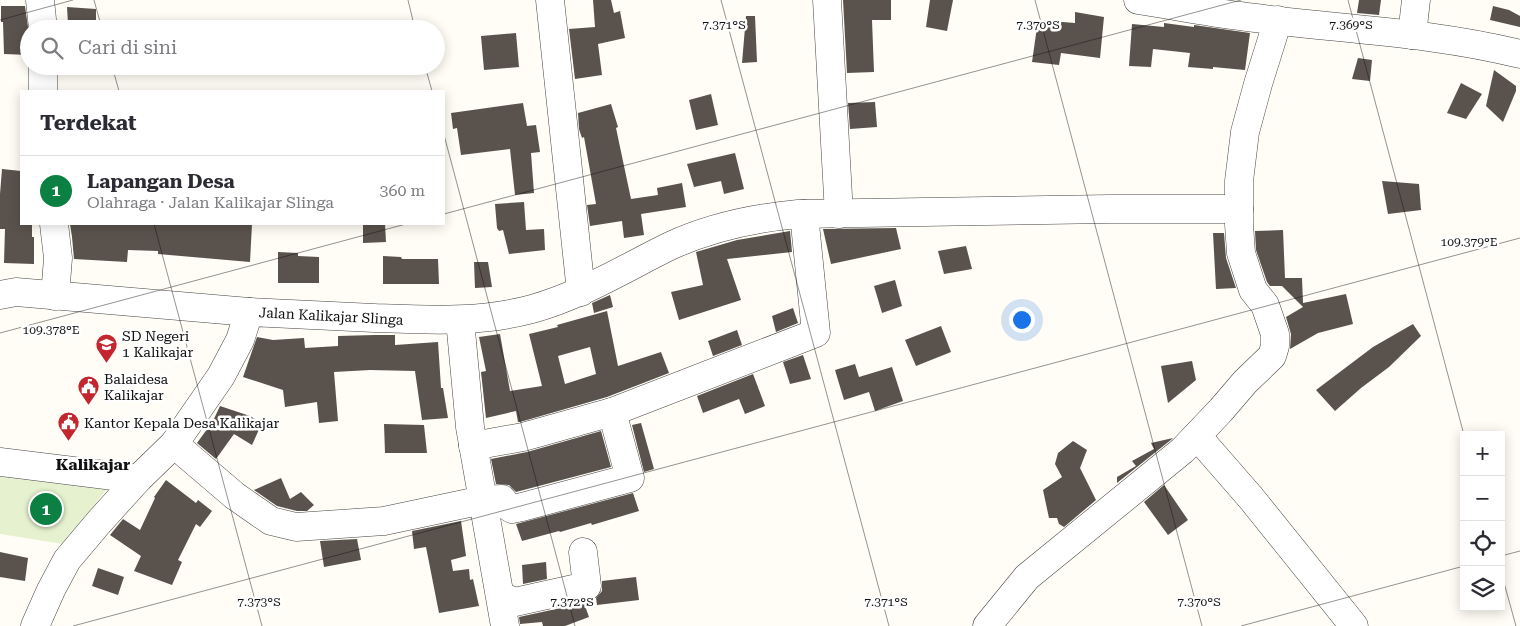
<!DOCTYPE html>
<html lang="id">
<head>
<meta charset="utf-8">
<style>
	body { margin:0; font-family:"Roboto Serif",serif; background:#f7f7f7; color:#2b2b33 }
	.controls { position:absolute; right:15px; bottom:15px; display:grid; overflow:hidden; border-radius:0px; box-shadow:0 2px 12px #0003 }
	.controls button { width:45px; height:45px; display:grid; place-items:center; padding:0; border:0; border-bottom:1px solid #e1e1e2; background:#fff; color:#2b2b33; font:25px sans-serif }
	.you { position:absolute; left:1021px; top:319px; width:18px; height:18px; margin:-12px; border:4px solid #fff; border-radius:50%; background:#1a73e8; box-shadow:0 0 0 8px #1a73e833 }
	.badge { display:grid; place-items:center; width:32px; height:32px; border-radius:50%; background:#0b8043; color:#fff; font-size:16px; font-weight:700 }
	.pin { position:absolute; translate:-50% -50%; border:2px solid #fff; box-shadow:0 1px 5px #0006 }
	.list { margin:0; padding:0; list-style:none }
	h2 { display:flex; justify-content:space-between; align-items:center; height:65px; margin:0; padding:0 20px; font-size:21px }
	h2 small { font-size:16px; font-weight:400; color:#7c7c81 }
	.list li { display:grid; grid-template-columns:32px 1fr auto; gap:15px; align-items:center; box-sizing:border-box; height:70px; padding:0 20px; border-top:1px solid #e1e1e2 }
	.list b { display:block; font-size:19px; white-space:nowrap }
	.list p { margin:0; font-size:16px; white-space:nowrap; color:#7c7c81 }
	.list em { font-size:16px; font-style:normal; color:#7c7c81 }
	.icon { flex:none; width:28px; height:28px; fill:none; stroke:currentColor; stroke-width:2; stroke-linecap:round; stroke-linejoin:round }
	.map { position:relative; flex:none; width:1520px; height:626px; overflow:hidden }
	.search { position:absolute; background:#fff; box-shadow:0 2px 12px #0003; left:20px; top:20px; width:425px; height:55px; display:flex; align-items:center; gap:12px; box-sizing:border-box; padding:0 18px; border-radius:28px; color:#7c7c81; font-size:19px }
	.panel { position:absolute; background:#fff; box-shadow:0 2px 12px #0003; left:20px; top:90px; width:425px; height:135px; border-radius:0px }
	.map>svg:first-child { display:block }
</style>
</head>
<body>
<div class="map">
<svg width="1520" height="626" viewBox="0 0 1520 626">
	<rect width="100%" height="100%" fill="#fffdf5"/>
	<polygon fill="#e6f2cf" points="0,468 111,484 63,544 0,534"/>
	<g fill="#5a524d" fill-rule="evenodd">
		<polygon points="593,0 611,0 614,13 620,11 625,38 598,44 602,75 575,79 569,29 595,27"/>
		<polygon points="843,0 891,0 891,20 872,20 874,72 847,73"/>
		<polygon points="930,0 953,0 947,31 926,27"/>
		<polygon points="1359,0 1381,0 1379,15 1357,13"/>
		<polygon points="1,6 25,6 29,34 29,55 4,54 3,22 1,22"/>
		<polygon points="1493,6 1509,10 1520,16 1520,27 1490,20"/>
		<polygon points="67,7 96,9 96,26 68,23"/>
		<polygon points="1075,12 1104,17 1100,58 1061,53 1059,65 1032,62 1038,20 1075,23"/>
		<polygon points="746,16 755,16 757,62 742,63"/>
		<polygon points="1164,23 1194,27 1194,25 1250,33 1245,70 1213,67 1213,69 1188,67 1190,53 1153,49 1151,67 1129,66 1132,24 1164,27"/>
		<polygon points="516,33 519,67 484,70 481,36"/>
		<polygon points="1358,58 1372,60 1370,81 1352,79"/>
		<polygon points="1494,70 1516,86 1516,91 1503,122 1486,106"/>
		<polygon points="1461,83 1482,94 1466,119 1447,113"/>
		<polygon points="711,94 718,125 696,130 689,100"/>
		<polygon points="875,102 877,127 850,129 848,103"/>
		<polygon points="523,103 527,126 536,125 540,152 531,153 534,193 515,195 510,149 461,155 457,128 453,129 451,113"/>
		<polygon points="611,104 618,127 616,128 631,199 658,195 657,188 682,183 686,207 641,214 644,235 624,238 622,221 590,226 587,205 596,204 584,137 582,138 579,129 578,113"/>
		<polygon points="735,153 744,189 724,194 721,181 694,187 687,164"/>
		<polygon points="2,169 21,171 21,224 32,224 32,237 34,237 34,264 4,263 5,229 0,229 0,194"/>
		<polygon points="1382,181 1419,184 1421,210 1388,214"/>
		<polygon points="524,202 526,230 544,229 545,250 509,254 503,230 499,231 497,228 495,204"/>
		<polygon points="70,224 252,224 250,262 158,254 158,251 128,250 127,262 74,259 72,237"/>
		<polygon points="363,224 385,224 386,242 363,243"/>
		<polygon points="896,228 901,249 831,264 823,229"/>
		<polygon points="1283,230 1285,278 1302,278 1303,303 1346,294 1353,324 1318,333 1290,349 1291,334 1286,317 1303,307 1282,286 1270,286 1267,282 1256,250 1255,231"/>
		<polygon points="790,231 792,252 727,259 741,300 679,320 671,292 703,285 696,252 737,240"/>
		<polygon points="1213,233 1224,233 1226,258 1236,288 1216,289"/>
		<polygon points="966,246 972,269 944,274 938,251"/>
		<polygon points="278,252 298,253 298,256 319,257 319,283 278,283"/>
		<polygon points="383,256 401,257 402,259 438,259 439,284 383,284"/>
		<polygon points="474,262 488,262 492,287 475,288"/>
		<polygon points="895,280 902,306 882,313 874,286"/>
		<polygon points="610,295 613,307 594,313 592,303"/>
		<polygon points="793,308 798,323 776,332 772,316"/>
		<path d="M607,311L618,366L661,352L669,373L607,397L520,422H518L516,411L486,418L481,372L486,371L479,337L500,334L510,391L542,386L529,334L558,327L557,325ZM590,347L596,374L565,384L558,356Z"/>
		<polygon points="1413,324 1421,336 1389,367 1361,388 1335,411 1316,390 1373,347"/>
		<polygon points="941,326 951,352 916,366 905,340"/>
		<polygon points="737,330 742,345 713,356 708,341"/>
		<polygon points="375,335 395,335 395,345 438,342 441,388 443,388 448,418 422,420 415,371 370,370 334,372 338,421 319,423 317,402 285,407 283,390 243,377 257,337 273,340 304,338 305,348 338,346 338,336"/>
		<polygon points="803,355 811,379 790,384 783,362"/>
		<polygon points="1192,361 1196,380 1168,403 1161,366"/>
		<polygon points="855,364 859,377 892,367 903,401 875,411 869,392 844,400 835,370"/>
		<polygon points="753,374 765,406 745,414 739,399 703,413 697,396"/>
		<polygon points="220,406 250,416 262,423 252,445 234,434 216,459 197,443 213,421"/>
		<polygon points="641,423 654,469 644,472 632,425"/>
		<polygon points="384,424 424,425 427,453 385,453"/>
		<polygon points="601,431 611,467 516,492 509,485 496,484 491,459 527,452"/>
		<polygon points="1173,438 1172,439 1117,483 1117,477 1136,466 1132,461 1154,449 1151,443"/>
		<polygon points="1073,441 1087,450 1080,468 1096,500 1064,527 1059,524 1057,518 1049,518 1043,490 1062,477 1055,464 1058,453"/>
		<polygon points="281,478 290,499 301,492 314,505 307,511 297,511 277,506 254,490"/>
		<polygon points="166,480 196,503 198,500 212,511 200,527 196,524 178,560 182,562 172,585 134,571 141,556 110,535 123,519 140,530 155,498 154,497"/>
		<polygon points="1164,485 1188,520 1168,535 1144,502"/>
		<polygon points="633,493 639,511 592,525 591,523 560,532 559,531 522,541 516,524"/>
		<polygon points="461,521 466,556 451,560 453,571 469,569 470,580 473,579 479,606 439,613 426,547 414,549 412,531"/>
		<polygon points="357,539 361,560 324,567 320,541"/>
		<polygon points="0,552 28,558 25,581 0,577"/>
		<polygon points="546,562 547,579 523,584 522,565"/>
		<polygon points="98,568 124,577 118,595 92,586"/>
		<polygon points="636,577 639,600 597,605 596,598 602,591 602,581"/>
		<polygon points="584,603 589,617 565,626 543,626 542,622 520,624 519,617"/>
	</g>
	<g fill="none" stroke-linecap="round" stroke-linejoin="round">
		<defs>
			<g id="minor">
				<polyline points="40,0 43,29"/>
				<polyline points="550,0 581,292"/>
				<polyline points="827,0 839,214"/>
				<path d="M1138,0C1172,5 1206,12 1240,16C1333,29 1428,31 1520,54"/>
				<polyline points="1412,35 1416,0"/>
				<polyline points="43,66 43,91"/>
				<polyline points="54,224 58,258 55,296"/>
				<polyline points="0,295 16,292 249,312"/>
				<polyline points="460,320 470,427 505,626"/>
				<polyline points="1197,436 1251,498 1354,626"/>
				<polyline points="174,444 235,496 258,512 271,521 296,527 384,521 483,500 502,499 506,505 512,509 522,507 630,478 612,412"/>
				<polyline points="473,446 523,437 612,412 816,333 804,214"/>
				<polyline points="0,462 138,479"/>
				<polyline points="501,596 515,602 587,586 583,552"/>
				<path d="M35,626L51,590L67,560L99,522L138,479L174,444L221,376L240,340L249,312C291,314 332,316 374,318C428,320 480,323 532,309C582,295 625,268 670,246C711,227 754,218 798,214L1109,209H1239"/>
				<polyline points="987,626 1027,577 1183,450 1221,410 1245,382 1272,356 1275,346 1275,334 1265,305 1253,290 1241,253 1239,224 1239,181 1245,132 1258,84 1278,20"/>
			</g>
		</defs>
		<use href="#minor" stroke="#444" stroke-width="29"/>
		<use href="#minor" stroke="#fff" stroke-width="28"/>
	</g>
	<path fill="none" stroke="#111" stroke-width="1" stroke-opacity="0.45" d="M94,0L102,29M408,0L415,29M721,0L889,626M1035,0L1202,626M1348,0L1464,435M0,20L73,0M112,66L119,91M425,66L432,91M444,135L575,626M444,214L1241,0M154,224L262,626M0,333L406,224M1501,556L1520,551M1501,572L1516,626M73,626L1520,238M1241,626L1464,566"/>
	<defs>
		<symbol id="school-pin" viewBox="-11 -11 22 30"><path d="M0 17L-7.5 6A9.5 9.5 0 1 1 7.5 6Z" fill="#c4262e" stroke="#fff"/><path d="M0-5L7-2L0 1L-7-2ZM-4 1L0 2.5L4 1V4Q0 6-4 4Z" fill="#fff"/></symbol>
		<symbol id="civic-pin" viewBox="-11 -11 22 30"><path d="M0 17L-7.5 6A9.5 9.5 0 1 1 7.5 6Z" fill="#c4262e" stroke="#fff"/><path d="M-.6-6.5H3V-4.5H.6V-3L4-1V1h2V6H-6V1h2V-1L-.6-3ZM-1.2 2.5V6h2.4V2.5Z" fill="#fff"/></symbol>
	</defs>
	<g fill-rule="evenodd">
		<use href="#school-pin" x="94" y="332" width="25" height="34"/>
		<use href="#civic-pin" x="76" y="374" width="25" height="34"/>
		<use href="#civic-pin" x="56" y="410" width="25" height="34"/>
	</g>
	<g text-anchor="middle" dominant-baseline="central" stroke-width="5" stroke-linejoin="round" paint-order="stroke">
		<g font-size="14" fill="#111" stroke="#fff">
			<text transform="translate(331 316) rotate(3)">Jalan Kalikajar Slinga</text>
		</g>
		<g font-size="14" fill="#111" stroke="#fff" text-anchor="start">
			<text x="122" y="336">SD Negeri<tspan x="122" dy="16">1 Kalikajar</tspan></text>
			<text x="104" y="379">Balaidesa<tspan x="104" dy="16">Kalikajar</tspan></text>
			<text x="84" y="423">Kantor Kepala Desa Kalikajar</text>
		</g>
		<g font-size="16" font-weight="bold" fill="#111" stroke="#fff">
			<text x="93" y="464">Kalikajar</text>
		</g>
	</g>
	<g font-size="12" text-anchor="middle" fill="#111" stroke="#fff" stroke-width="5" stroke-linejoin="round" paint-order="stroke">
		<text x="724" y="29">7.371°S</text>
		<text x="1038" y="29">7.370°S</text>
		<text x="1351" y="29">7.369°S</text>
		<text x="1469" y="246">109.379°E</text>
		<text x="51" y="334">109.378°E</text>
		<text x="259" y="606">7.373°S</text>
		<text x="572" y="606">7.372°S</text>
		<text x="886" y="606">7.371°S</text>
		<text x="1199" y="606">7.370°S</text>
	</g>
</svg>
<div class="controls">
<button>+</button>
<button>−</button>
<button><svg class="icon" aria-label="locate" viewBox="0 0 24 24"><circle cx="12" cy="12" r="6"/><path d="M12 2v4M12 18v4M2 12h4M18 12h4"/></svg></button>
<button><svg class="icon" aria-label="layers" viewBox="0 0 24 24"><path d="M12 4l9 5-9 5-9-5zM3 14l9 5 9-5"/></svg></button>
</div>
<div class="you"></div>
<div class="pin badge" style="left:46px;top:509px">1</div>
<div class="search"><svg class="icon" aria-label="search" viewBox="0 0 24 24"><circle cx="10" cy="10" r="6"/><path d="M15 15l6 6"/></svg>Cari di sini</div>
<section class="panel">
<h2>Terdekat<small></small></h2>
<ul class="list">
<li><span class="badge">1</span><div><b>Lapangan Desa</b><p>Olahraga · Jalan Kalikajar Slinga</p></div><em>360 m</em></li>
</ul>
</section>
</div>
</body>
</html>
